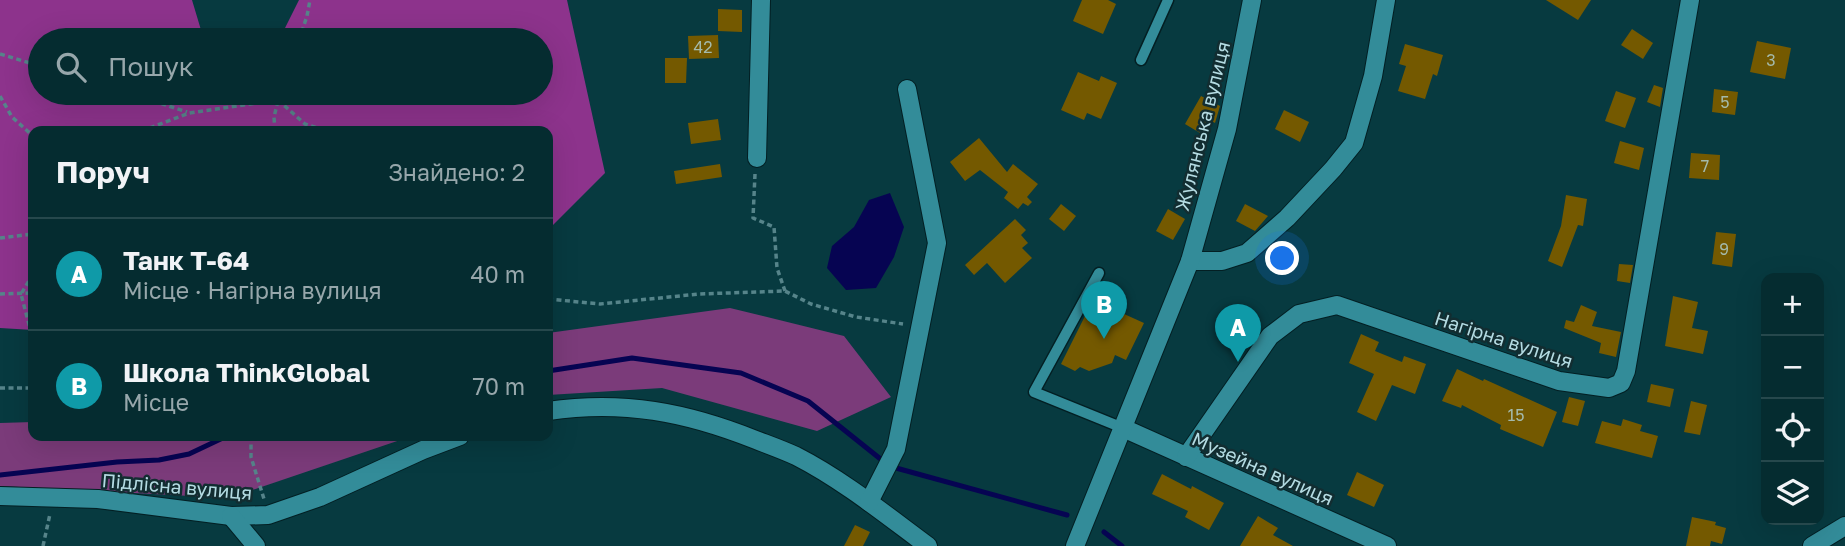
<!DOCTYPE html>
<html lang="uk">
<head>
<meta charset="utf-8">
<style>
	body { margin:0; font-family:"Golos Text",sans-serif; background:#13383c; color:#f1f3f6 }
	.controls { position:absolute; right:21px; bottom:21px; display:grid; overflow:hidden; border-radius:14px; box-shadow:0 7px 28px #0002 }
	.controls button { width:63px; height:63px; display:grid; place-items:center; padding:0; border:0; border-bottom:2px solid #26484c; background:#052c30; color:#f1f3f6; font:35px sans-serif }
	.you { position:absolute; left:1283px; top:259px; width:24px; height:24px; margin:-18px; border:5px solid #fff; border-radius:50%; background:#1a73e8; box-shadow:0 0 0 10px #1a73e833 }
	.badge { display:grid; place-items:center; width:46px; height:46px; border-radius:50%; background:#f59c91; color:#fff; font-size:23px; font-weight:700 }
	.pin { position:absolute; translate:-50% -58px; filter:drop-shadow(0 2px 4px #0008) }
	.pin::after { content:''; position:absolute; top:37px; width:24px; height:21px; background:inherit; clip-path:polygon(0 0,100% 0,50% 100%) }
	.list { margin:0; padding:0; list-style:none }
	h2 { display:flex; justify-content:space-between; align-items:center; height:91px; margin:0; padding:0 28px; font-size:30px }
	h2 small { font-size:23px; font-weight:400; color:#97a7ab }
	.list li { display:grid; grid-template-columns:46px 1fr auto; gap:21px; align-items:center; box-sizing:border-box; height:112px; padding:0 28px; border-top:2px solid #26484c }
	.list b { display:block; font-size:26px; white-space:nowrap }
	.list p { margin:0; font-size:23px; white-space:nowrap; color:#97a7ab }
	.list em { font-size:23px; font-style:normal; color:#97a7ab }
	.icon { flex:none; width:38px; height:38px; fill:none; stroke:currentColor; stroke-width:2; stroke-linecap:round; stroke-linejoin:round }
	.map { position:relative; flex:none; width:1845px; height:546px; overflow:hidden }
	.search { position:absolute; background:#052c30; box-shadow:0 7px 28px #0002; left:28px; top:28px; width:525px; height:77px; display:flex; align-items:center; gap:18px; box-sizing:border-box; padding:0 24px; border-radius:38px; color:#97a7ab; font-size:26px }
	.panel { position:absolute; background:#052c30; box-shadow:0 7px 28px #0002; left:28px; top:126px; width:525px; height:315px; border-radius:14px }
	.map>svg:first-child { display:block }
</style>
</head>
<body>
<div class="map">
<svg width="1845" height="546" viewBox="0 0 1845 546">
	<rect width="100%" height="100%" fill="#073a40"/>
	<g fill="#7b3b7a">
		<polygon points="730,308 844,336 891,397 817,431 662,388 548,395 548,333"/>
		<polygon points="33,422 33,436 412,436 229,498 0,486 0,423"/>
	</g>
	<polygon fill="#8d338c" points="0,0 192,0 204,40 40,40 40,93 541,93 541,40 279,40 299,0 567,0 605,173 548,230 548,131 33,131 33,330 0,328"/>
	<polygon fill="#060452" points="890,193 904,227 894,257 876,288 846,290 827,268 832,246 854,227 869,200"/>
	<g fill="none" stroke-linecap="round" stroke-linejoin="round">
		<g stroke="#060452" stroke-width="5">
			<polyline points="548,371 632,358 741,373 808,401 883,461"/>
			<polyline points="896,468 1067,515"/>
			<polyline points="0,475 117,462 159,460 189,454 227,436"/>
			<polyline points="1104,532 1122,546"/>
		</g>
	</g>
	<g fill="#745900">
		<polygon points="1082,0 1108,0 1116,4 1103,34 1073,21"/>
		<polygon points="1546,0 1591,0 1578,20"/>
		<polygon points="718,9 742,10 742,32 718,31"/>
		<polygon points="1632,29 1653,43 1643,59 1621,45"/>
		<polygon points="718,35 719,58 689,59 688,36"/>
		<polygon points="1757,41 1791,48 1785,79 1750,72"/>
		<polygon points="1405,44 1443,55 1437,76 1433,74 1425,99 1398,91 1406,66 1399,64"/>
		<polygon points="665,58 687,58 686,83 665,83"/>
		<polygon points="1078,72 1099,81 1101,76 1117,83 1101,119 1087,113 1084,120 1061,110"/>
		<polygon points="1654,85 1663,88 1660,107 1647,102"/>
		<polygon points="1714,89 1738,92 1735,115 1712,112"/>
		<polygon points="1616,91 1636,98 1625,128 1605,121"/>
		<polygon points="1201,96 1220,106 1215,123 1208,119 1200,133 1185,124"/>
		<polygon points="1284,110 1309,122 1300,142 1275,129"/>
		<polygon points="718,119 721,140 691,144 688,123"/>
		<polygon points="979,138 1007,172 1013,164 1038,184 1027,197 1032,202 1028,206 1023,203 1018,209 1004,198 1008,192 980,170 965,181 950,162"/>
		<polygon points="1620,141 1644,148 1639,170 1614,163"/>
		<polygon points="1691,153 1720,155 1719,180 1689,178"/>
		<polygon points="720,164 722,177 676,184 674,171"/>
		<polygon points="1566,195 1587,199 1583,226 1578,225 1562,267 1548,261 1561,226"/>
		<polygon points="1061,204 1076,216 1064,231 1049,219"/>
		<polygon points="1245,204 1268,216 1255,231 1236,221"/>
		<polygon points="1168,209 1185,219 1173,240 1156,231"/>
		<polygon points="1015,219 1026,230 1021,235 1028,243 1022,248 1032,258 1005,283 987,263 974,275 965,265"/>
		<polygon points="1716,232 1736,234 1732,267 1712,264"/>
		<polygon points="1619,264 1633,265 1630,283 1617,281"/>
		<polygon points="1673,296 1698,302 1692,328 1708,331 1703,354 1665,346"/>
		<polygon points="1093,300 1144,323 1126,360 1115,355 1112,363 1089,371 1080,367 1075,371 1061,364"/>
		<polygon points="1581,305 1597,312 1592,326 1621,332 1616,357 1599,353 1601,343 1564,328 1566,320 1574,322"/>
		<polygon points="1361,334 1379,342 1375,351 1402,362 1404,356 1426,364 1415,394 1392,385 1376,421 1357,412 1374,374 1349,363"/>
		<polygon points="1457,369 1483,381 1484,379 1557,412 1543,447 1500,429 1501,425 1462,405 1461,408 1442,401"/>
		<polygon points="1651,384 1674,389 1670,407 1647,402"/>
		<polygon points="1569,397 1585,401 1578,426 1562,422"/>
		<polygon points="1691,401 1707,405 1700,435 1684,432"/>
		<polygon points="1623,419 1642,425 1640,431 1658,436 1652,458 1595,443 1602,421 1621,426"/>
		<polygon points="1357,472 1384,485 1374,507 1347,495"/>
		<polygon points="1162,474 1191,489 1192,486 1224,503 1209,530 1185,517 1188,511 1152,494"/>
		<polygon points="1258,516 1278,528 1273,535 1293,546 1240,546"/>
		<polygon points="1692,517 1716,522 1715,525 1726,528 1722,544 1711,541 1710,546 1686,546"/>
		<polygon points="855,525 870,532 863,546 844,546"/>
	</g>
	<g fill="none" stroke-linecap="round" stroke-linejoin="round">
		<defs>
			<g id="service">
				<polyline points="1141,60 1168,0"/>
				<polyline points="1099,273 1034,392 1123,428"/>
			</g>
			<g id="minor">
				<polyline points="757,158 761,0"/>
				<polyline points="1190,261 1222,261 1247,253 1287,218 1333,169 1354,143 1373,76 1386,0"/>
				<path d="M548,411C623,400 686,412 756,440C769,445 783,450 796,456C843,480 886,515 928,546"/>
				<polyline points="1123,428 1387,546"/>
				<polyline points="1186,457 1270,336 1299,314 1337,305 1559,381 1609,388 1621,383 1626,371 1690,0"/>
				<polyline points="0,496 98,499 231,516 268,515 320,497 423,450 460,436"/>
				<polyline points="869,502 896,449 937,243 907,89"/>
				<polyline points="231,516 256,546"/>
				<polyline points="1812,546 1845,526"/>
			</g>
			<polyline id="tertiary" points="1075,546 1190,261 1227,129 1252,0"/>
		</defs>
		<use href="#service" stroke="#031f23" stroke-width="13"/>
		<use href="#minor" stroke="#031f23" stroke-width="20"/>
		<use href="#tertiary" stroke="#031f23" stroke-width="20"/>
		<g stroke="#56848a" stroke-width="3.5" stroke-dasharray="5 3.5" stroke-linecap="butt">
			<polyline points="299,40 307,16 310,0"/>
			<polyline points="0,54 40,66"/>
			<polyline points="129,93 187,112"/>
			<polyline points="0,96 12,117 33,136"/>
			<polyline points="278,100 305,124 327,131"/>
			<polyline points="142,131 189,113 278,100"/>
			<polyline points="275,131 274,117 280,93"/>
			<polyline points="755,174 753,218 774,227 777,268 785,291"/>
			<polyline points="0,238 33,234"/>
			<polyline points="33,274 21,294 33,340"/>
			<polyline points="0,294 33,293"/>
			<polyline points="548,299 600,304 699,294 785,291 811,304 856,317 903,324"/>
			<polyline points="0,388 33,388"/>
			<polyline points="251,436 251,457 264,499"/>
			<polyline points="43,546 50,514"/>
		</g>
		<use href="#service" stroke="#338c99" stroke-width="10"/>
		<use href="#minor" stroke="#338c99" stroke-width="18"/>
		<use href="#tertiary" stroke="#338c99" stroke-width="18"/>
	</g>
	<g text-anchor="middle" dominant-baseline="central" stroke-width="5" stroke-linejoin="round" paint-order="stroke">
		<g font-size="16" fill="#a4baaa">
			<text x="703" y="47">42</text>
			<text x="1771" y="60">3</text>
			<text x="1725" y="102">5</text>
			<text x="1705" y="166">7</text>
			<text x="1724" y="249">9</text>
			<text x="1516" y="415">15</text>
		</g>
		<g font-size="19" fill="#b4dbe2" stroke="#122d31">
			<text transform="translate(1202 126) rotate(-76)">Жулянська вулиця</text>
			<text transform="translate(1504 339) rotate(18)">Нагірна вулиця</text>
			<text transform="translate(1263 468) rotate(24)">Музейна вулиця</text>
			<text transform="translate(177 486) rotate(5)">Підлісна вулиця</text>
		</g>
	</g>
</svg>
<div class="controls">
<button>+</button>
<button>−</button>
<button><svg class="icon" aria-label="locate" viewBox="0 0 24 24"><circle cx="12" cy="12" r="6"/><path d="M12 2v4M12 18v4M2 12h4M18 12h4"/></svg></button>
<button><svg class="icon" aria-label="layers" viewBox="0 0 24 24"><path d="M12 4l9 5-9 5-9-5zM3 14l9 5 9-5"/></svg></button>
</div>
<div class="you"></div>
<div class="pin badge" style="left:1238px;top:362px;background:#0f9aa8">A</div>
<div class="pin badge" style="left:1104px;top:339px;background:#0f9aa8">B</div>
<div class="search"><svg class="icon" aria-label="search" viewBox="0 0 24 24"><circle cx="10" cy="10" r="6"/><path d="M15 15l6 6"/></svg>Пошук</div>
<section class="panel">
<h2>Поруч<small>Знайдено: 2</small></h2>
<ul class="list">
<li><span class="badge" style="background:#0f9aa8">A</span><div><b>Танк Т-64</b><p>Місце · Нагірна вулиця</p></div><em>40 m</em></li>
<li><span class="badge" style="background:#0f9aa8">B</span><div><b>Школа ThinkGlobal</b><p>Місце</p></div><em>70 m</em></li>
</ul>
</section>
</div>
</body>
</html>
